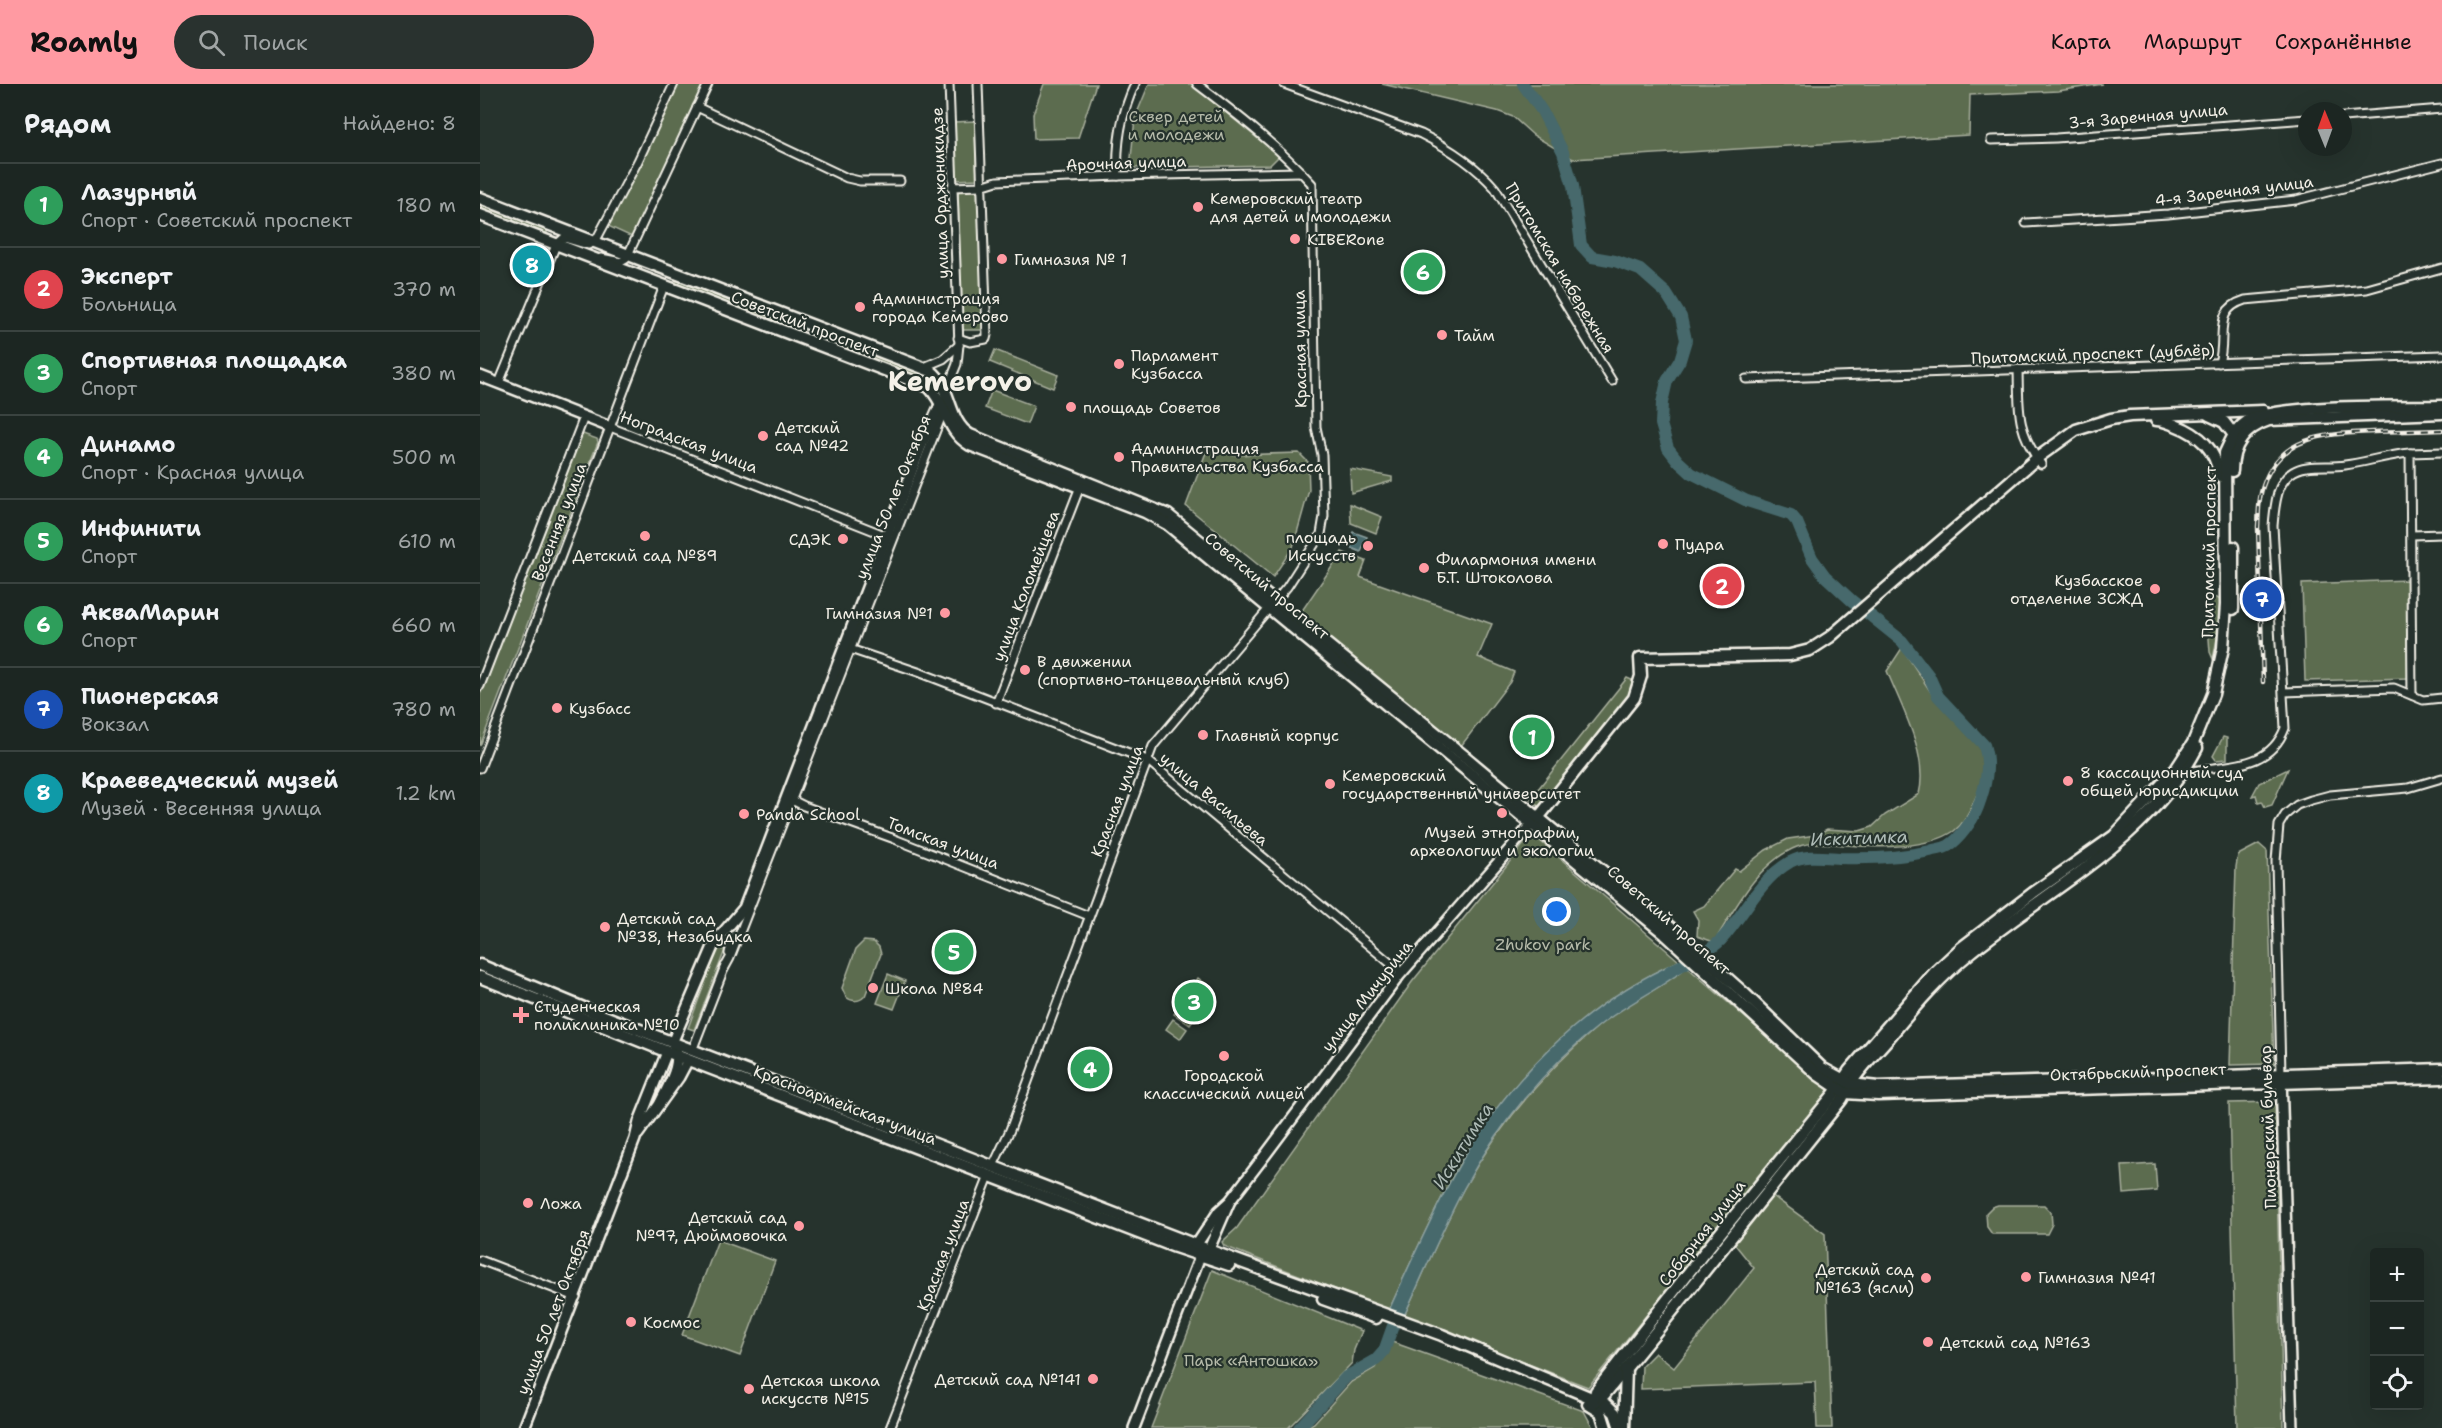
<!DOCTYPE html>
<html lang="ru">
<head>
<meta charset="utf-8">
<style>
	body { margin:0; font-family:"Shantell Sans",sans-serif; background:#29322f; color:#f1f3f6 }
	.controls { position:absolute; right:18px; bottom:18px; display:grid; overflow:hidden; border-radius:6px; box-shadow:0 6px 24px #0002 }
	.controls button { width:54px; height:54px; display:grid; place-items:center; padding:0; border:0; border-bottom:2px solid #3a4340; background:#1c2622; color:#f1f3f6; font:30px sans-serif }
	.compass { position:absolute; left:1818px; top:18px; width:54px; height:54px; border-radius:50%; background:#1c2622; box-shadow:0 6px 24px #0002; rotate:359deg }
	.you { position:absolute; left:1077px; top:828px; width:21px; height:21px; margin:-15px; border:4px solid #fff; border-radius:50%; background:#1a73e8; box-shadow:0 0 0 9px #1a73e833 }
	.badge { display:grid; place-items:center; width:39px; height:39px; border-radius:50%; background:#ff9aa2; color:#fff; font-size:20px; font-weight:700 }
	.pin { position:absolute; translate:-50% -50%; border:3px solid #fff; box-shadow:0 2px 6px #0006 }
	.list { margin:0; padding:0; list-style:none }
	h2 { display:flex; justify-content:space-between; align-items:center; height:78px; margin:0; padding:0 24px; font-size:26px }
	h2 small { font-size:20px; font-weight:400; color:#a0a5a5 }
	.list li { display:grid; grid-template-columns:39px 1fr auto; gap:18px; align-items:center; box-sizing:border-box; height:84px; padding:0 24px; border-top:2px solid #3a4340 }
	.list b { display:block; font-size:22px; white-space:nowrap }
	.list p { margin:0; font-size:20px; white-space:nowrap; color:#a0a5a5 }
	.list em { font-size:20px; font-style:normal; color:#a0a5a5 }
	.icon { flex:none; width:33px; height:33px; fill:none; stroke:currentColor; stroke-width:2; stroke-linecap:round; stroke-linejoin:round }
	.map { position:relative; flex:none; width:1962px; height:1344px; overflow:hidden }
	header { display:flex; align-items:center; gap:36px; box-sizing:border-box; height:84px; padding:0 30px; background:#ff9aa2; color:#111 }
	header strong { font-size:28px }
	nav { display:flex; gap:33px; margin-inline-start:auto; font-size:21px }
	.search { width:420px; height:54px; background:#29322f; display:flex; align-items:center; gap:15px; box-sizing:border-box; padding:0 21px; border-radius:33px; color:#a0a5a5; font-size:22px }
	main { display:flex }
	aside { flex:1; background:#1c2622 }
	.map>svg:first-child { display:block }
</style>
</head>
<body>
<header>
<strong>Roamly</strong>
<div class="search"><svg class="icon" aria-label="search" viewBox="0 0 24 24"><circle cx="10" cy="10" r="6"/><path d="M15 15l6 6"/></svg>Поиск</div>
<nav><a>Карта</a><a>Маршрут</a><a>Сохранённые</a></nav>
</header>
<main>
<aside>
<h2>Рядом<small>Найдено: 8</small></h2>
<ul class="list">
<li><span class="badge" style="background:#2e9e5b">1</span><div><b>Лазурный</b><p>Спорт · Советский проспект</p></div><em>180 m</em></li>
<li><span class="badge" style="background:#e0444e">2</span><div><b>Эксперт</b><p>Больница</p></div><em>370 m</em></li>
<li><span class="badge" style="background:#2e9e5b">3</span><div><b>Спортивная площадка</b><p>Спорт</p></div><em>380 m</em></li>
<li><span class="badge" style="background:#2e9e5b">4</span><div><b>Динамо</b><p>Спорт · Красная улица</p></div><em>500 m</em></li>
<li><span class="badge" style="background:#2e9e5b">5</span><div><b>Инфинити</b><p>Спорт</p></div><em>610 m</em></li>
<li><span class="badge" style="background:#2e9e5b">6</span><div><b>АкваМарин</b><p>Спорт</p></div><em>660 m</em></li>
<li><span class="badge" style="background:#1a4fb4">7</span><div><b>Пионерская</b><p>Вокзал</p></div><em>780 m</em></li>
<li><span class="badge" style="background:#0f9aa8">8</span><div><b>Краеведческий музей</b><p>Музей · Весенняя улица</p></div><em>1.2 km</em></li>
</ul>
</aside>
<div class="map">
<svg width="1962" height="1344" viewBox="0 0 1962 1344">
	<rect width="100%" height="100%" fill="#26332d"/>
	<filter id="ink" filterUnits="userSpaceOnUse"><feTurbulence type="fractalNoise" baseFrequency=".0167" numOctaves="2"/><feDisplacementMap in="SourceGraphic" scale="12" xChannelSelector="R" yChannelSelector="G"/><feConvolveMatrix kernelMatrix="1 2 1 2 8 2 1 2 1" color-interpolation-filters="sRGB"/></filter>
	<g filter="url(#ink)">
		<g fill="#5b6c4f" stroke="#a8ae9c" stroke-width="1.5">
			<polygon points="196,0 226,0 152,153 128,142"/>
			<polygon points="564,0 616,0 598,54 554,55 553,30"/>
			<polygon points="669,0 711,0 799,72 790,81 650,84 655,34"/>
			<polygon points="902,0 1623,0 1578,7 1490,11 1489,51 1093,75 1053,51 1033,33 1017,27"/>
			<polygon points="495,37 497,95 476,96 474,38"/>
			<polygon points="478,105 499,105 503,246 482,246"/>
			<polygon points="0,119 68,145 66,152 0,126"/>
			<polygon points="197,195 319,241 320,246 319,248 194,202"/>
			<polygon points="356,256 440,288 437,294 353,262"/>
			<polygon points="515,266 578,291 573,304 510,278"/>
			<polygon points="512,306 554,322 547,340 505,324"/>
			<polygon points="103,350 117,355 118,358 0,662 0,611 100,351"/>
			<polygon points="728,363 755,371 819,369 828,378 829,406 813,463 793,493 706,422"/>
			<polygon points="870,385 912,393 912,397 871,409"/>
			<polygon points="870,420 902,433 896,449 871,439"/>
			<polygon points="862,468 886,477 880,493 1012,540 998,573 1034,588 1030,598 981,662 819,531"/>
			<polygon points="1927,496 1929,594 1825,597 1822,500"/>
			<polygon points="1730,513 1737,514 1744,519 1733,575 1730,568 1726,515"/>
			<path d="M1422,564L1454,613L1484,644L1501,655C1507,678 1504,696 1494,717C1490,728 1483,740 1474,747C1448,765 1396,764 1366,761C1348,760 1329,756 1312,765C1275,783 1255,825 1234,858L1217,852L1218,836L1213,827L1224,822L1255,785L1259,787L1286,766L1308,755L1336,751L1347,745L1379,747L1392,743L1405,731L1439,710C1449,672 1421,622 1407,587Z"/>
			<polygon points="1147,594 1154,597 1155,606 1061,724 1050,715"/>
			<polygon points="1743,653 1747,654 1747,675 1736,676 1733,672"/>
			<polygon points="1808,685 1792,721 1785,723 1782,717 1778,718 1776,711 1772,712 1779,699"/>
			<path d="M1052,750L1199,877C1104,919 1021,1002 972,1094C949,1137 929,1182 909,1226L744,1162L742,1158L757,1144L932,898Z"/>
			<polygon points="1779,760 1787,767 1794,980 1750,981 1756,783 1758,771"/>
			<path d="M384,857L394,858L399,863L401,870L385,912C379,918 372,918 366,913L362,904L376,865Z"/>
			<polygon points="238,864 245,866 214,946 208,944"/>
			<path d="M1207,883L1349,1006L1108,1303L924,1232C944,1189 962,1145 984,1104C1018,1042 1064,989 1117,943C1144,919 1180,906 1207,883Z"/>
			<polygon points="408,890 425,897 414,925 397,919"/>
			<polygon points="718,894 734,906 710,941 694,930"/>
			<polygon points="693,935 707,945 700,955 686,945"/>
			<polygon points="1795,1018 1803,1344 1757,1344 1749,1019"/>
			<polygon points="1675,1080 1677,1107 1644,1110 1642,1082"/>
			<polygon points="1290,1110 1345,1150 1352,1344 1337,1344 1335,1298 1161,1305 1162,1282 1175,1269 1194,1284 1274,1184 1253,1158"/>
			<polygon points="1518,1121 1564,1121 1571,1128 1572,1140 1567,1150 1512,1150 1507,1143 1506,1129 1512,1123"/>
			<polygon points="238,1156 295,1177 260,1272 202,1251"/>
			<polygon points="732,1186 882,1247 874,1266 872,1279 808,1344 671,1344"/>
			<polygon points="912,1258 1104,1327 1113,1344 825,1344 834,1339 871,1298 895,1284"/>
		</g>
		<g fill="#46696c" stroke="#8c9f9e" stroke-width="1.5">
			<polygon points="873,448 887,453 881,468 867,462"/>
			<path d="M1199,877L1207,883C1181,905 1148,919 1120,941C1065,983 1017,1043 984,1104C962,1145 944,1189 924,1232L909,1226C929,1182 949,1137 972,1094C1022,1001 1102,919 1199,877Z"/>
		</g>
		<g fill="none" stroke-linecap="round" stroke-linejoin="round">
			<g stroke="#46696c" stroke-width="12">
				<path d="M1043,0L1062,27L1083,68L1093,102L1101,161L1112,173L1135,177L1160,186L1186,209L1201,233L1206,256L1200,276L1187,297L1182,319L1181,340L1188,364L1198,377L1211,389L1267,417L1311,431L1317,438L1332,474L1345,492L1371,516L1422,557L1449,592L1458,612L1504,661C1511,682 1505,704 1498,723C1493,736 1479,756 1468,762C1463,765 1455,765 1450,767C1420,774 1390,775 1359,774C1343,773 1325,770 1310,778C1279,796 1264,831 1241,856C1229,868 1205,880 1190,887"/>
				<polyline points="819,1344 866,1293 896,1276 904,1267 919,1225"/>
			</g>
			<defs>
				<g id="minor">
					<path d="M804,0L941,50C969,64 994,80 1015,104L1132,297"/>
					<polyline points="217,23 367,94 380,97 420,97"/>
					<polyline points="1863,33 1962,25"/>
					<polyline points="1511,56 1576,54 1827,35"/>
					<path d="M638,92C636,59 641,30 655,0"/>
					<polyline points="472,103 501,102 517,97 638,92 821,88"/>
					<polyline points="1546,139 1688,130 1816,116 1962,79"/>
					<polyline points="121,174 141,178 146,175 228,0"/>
					<polyline points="478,254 490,258 506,255 507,251 498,0"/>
					<path d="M1739,279C1747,251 1732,226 1765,216L1887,205L1962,184"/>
					<polyline points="444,283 463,275 479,261"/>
					<path d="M1538,285C1539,326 1536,345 1561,380"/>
					<polyline points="1266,295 1962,271"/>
					<polyline points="19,299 76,161 84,154 108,161 115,158 158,77 194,0"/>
					<polyline points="465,310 477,280 479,261 469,0"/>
					<polyline points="130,343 407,452"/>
					<polyline points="1932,451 1962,450"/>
					<polyline points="367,564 441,589 667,676 922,889"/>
					<polyline points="0,602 104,333"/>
					<polyline points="1804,608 1914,604 1943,616 1962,614"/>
					<polyline points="1932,611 1930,369 1962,368"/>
					<polyline points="516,619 601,400"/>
					<polyline points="0,684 184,202"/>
					<path d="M1702,689C1741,679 1788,689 1805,644L1793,442C1795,417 1797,387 1827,383C1840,381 1852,383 1865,381C1887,378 1907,371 1930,369"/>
					<polyline points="310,715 324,722 412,754 609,832"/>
					<polyline points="235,858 242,855 249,858 251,861 249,869"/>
					<polyline points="244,885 250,874 464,326"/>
					<polyline points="212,967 245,882"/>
					<polyline points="1801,990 1796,777 1799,741 1805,731 1817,721 1831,716 1850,711 1928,704 1962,694"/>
					<path d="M513,1082L530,1046L673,662L807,503L841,450L844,432L842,371L836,343L832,100C798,62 758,31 717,0"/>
					<polyline points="0,1176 96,1213"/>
					<polyline points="410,1344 509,1092"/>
				</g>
				<g id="tertiary">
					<polyline points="0,292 130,343"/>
					<polyline points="1801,992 1812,1344"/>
					<path d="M180,1019C188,1002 205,976 192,959L235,858L264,824L441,363L462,316"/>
					<polyline points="158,1050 199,993 208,976"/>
					<polyline points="717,1160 739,1127 750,1117 786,1070 919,892 1056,735"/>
					<polyline points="729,1165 749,1119"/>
					<polyline points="44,1344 155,1055 159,1038 187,968"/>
					<polyline points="654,1344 720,1172"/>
				</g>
				<g id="secondary">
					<polyline points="1729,331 1744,338 1757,355"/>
					<path d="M1676,336C1683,336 1689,339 1695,341C1721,351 1735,365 1740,392"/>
					<path d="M1752,387C1752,361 1765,344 1789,336L1962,329"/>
					<polyline points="1753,525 1753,463"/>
					<polyline points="1058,734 1154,614 1161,592 1160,574 1310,571 1330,566 1350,553 1557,374 1596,346 1631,335 1650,332 1783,327"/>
					<polyline points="0,881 111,927 739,1170 962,1251 1126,1320 1135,1329 1140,1344"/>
					<polyline points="0,893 198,972 695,1163 749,1181"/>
					<polyline points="843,1215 896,1234"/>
					<polyline points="1108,1320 1121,1328 1126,1344"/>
					<path d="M1112,1321L1124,1311L1178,1245L1362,1015C1373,991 1394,971 1412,950C1436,921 1460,893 1490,869C1568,805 1668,757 1717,664"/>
					<path d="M1112,1322L1116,1307L1223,1170L1354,1010L1369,987L1454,889L1481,864L1553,809L1634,752L1696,685L1713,659L1733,610L1743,564L1746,521L1745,369C1750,358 1755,346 1765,339C1792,319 1923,323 1962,322"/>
					<polyline points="1144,1344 1146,1285"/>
				</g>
				<g id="primary">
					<path d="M0,114L451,287C472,303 467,337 490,351L688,431L983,671L1191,844L1265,910L1342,984L1371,1000L1398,1003L1962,985"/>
					<path d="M0,131L449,303C468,322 465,346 490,361L665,428L687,440L1185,850L1337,990L1365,1009L1398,1011L1962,994"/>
				</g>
			</defs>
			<use href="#minor" stroke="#f4f1e8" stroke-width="11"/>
			<use href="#tertiary" stroke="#f4f1e8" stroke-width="14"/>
			<use href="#secondary" stroke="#f4f1e8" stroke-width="15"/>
			<use href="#primary" stroke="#f4f1e8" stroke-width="15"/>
			<use href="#minor" stroke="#26332d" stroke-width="7"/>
			<use href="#tertiary" stroke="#26332d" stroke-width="9"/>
			<use href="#secondary" stroke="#26332d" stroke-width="10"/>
			<use href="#primary" stroke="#26332d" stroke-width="10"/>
			<defs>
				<path id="rail" d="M1783,598L1778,443C1779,429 1778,415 1783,402C1800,350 1848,350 1893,348C1916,347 1939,347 1962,346"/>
			</defs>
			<use href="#rail" stroke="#f4f1e8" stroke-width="4.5"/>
			<use href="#rail" stroke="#26332d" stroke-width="2" stroke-dasharray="7" stroke-linecap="butt"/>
		</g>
	</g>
	<g fill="#ff9aa2" stroke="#26332d" stroke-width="2">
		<circle cx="718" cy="123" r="6"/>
		<circle cx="815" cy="155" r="6"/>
		<circle cx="522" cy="175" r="6"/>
		<circle cx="380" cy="223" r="6"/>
		<circle cx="962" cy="251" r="6"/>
		<circle cx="639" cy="280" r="6"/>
		<circle cx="591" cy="323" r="6"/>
		<circle cx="283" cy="352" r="6"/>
		<circle cx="639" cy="373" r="6"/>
		<circle cx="165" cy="452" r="6"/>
		<circle cx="363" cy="455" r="6"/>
		<circle cx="1183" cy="460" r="6"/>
		<circle cx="888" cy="462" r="6"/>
		<circle cx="944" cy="484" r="6"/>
		<circle cx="1675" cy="505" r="6"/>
		<circle cx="465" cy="529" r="6"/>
		<circle cx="545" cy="586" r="6"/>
		<circle cx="77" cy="624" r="6"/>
		<circle cx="723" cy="651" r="6"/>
		<circle cx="1588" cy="697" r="6"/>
		<circle cx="850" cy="700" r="6"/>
		<circle cx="1022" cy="729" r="6"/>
		<circle cx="264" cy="730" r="6"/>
		<circle cx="125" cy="843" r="6"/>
		<circle cx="393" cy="904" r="6"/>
		<path d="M38 922h6v6h6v6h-6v6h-6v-6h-6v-6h6z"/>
		<circle cx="744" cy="972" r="6"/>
		<circle cx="48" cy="1119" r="6"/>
		<circle cx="319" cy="1142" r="6"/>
		<circle cx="1546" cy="1193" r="6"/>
		<circle cx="1446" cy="1194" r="6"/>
		<circle cx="151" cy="1238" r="6"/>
		<circle cx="1448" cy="1258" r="6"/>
		<circle cx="613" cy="1295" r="6"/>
		<circle cx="269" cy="1305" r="6"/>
	</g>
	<g text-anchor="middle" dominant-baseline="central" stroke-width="4.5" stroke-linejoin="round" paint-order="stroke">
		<g font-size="16" fill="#b7bcab" stroke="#26332d">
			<text x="696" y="32">Сквер детей<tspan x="696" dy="18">и молодежи</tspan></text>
			<text x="1063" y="860">Zhukov park</text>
			<text x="771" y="1276">Парк «Антошка»</text>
		</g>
		<g font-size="16" fill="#f4f1e8" stroke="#26332d">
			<text transform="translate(1668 32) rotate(-5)">3-я Заречная улица</text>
			<text transform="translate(646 79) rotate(-2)">Арочная улица</text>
			<text transform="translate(1754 107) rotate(-7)">4-я Заречная улица</text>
			<text transform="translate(460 109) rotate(-92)">улица Орджоникидзе</text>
			<text transform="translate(1080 184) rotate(59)">Притомская набережная</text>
			<text transform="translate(325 240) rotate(21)">Советский проспект</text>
			<text transform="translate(820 265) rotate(-91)">Красная улица</text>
			<text transform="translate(1613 270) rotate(-2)">Притомский проспект (дублёр)</text>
			<text transform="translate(209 358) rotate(21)">Ноградская улица</text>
			<text transform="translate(413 413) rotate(-68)">улица 50 лет Октября</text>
			<text transform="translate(79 438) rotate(-69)">Весенняя улица</text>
			<text transform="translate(1729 468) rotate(-89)">Притомский проспект</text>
			<text transform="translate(546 502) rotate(-69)">улица Коломейцева</text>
			<text transform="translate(787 502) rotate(40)">Советский проспект</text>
			<text transform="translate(734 715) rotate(40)">улица Васильева</text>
			<text transform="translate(637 717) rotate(-69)">Красная улица</text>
			<text transform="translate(463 759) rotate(21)">Томская улица</text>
			<text transform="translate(1189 836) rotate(41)">Советский проспект</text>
			<text transform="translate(887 912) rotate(-52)">улица Мичурина</text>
			<text transform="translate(1658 988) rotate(-2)">Октябрьский проспект</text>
			<text transform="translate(365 1021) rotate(21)">Красноармейская улица</text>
			<text transform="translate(1788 1043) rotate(-92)">Пионерский бульвар</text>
			<text transform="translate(1222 1149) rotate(-52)">Соборная улица</text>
			<text transform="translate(463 1171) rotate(-69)">Красная улица</text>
			<text transform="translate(73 1228) rotate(-69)">улица 50 лет Октября</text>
		</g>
		<g font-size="16" fill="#f4f1e8" stroke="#26332d" text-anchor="start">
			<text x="730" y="114">Кемеровский театр<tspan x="730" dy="18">для детей и молодежи</tspan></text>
			<text x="827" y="155">KIBERone</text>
			<text x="534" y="175">Гимназия № 1</text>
			<text x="392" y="214">Администрация<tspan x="392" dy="18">города Кемерово</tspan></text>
			<text x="974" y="251">Тайм</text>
			<text x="651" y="271">Парламент<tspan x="651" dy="18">Кузбасса</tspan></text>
			<text x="603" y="323">площадь Советов</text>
			<text x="295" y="343">Детский<tspan x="295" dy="18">сад №42</tspan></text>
			<text x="651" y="364">Администрация<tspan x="651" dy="18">Правительства Кузбасса</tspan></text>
			<text x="876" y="453" text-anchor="end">площадь<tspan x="876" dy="18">Искусств</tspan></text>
			<text x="351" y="455" text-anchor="end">СДЭК</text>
			<text x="1195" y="460">Пудра</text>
			<text x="165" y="471" text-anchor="middle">Детский сад №89</text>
			<text x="956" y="475">Филармония имени<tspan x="956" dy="18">Б.Т. Штоколова</tspan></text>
			<text x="1663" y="496" text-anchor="end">Кузбасское<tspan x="1663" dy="18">отделение ЗСЖД</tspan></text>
			<text x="453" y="529" text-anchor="end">Гимназия №1</text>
			<text x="557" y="577">В движении<tspan x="557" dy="18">(спортивно-танцевальный клуб)</tspan></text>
			<text x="89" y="624">Кузбасс</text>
			<text x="735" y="651">Главный корпус</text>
			<text x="1600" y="688">8 кассационный суд<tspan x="1600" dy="18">общей юрисдикции</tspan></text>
			<text x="862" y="691">Кемеровский<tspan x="862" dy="18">государственный университет</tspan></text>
			<text x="276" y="730">Panda School</text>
			<text x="1022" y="748" text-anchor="middle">Музей этнографии,<tspan x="1022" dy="18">археологии и экологии</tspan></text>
			<text x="137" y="834">Детский сад<tspan x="137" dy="18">№38, Незабудка</tspan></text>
			<text x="405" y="904">Школа №84</text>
			<text x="54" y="922">Студенческая<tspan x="54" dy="18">поликлиника №10</tspan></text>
			<text x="744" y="991" text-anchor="middle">Городской<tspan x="744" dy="18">классический лицей</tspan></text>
			<text x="60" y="1119">Ложа</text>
			<text x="307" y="1133" text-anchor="end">Детский сад<tspan x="307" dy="18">№97, Дюймовочка</tspan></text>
			<text x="1434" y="1185" text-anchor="end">Детский сад<tspan x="1434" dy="18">№163 (ясли)</tspan></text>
			<text x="1558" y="1193">Гимназия №41</text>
			<text x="163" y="1238">Космос</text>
			<text x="1460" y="1258">Детский сад №163</text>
			<text x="601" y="1295" text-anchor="end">Детский сад №141</text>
			<text x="281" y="1296">Детская школа<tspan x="281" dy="18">искусств №15</tspan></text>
		</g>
		<g font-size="18" font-style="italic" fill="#aebbb6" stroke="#26332d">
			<text transform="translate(1379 754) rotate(-2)">Искитимка</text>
			<text transform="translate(983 1062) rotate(-58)">Искитимка</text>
		</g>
		<g font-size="28" font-weight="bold" fill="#f4f1e8" stroke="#26332d">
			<text x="480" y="297">Kemerovo</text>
		</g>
	</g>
</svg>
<div class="controls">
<button>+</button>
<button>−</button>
<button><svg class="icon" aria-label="locate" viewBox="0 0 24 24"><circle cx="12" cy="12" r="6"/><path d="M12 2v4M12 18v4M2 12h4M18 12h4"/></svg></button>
</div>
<svg class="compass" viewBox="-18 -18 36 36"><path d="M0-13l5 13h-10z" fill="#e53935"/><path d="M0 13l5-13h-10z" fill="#a0a5a5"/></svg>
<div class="you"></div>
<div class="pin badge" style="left:1052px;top:653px;background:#2e9e5b">1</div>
<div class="pin badge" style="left:1242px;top:502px;background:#e0444e">2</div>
<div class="pin badge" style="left:714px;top:918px;background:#2e9e5b">3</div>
<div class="pin badge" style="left:610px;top:985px;background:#2e9e5b">4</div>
<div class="pin badge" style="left:474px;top:868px;background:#2e9e5b">5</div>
<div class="pin badge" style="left:943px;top:188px;background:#2e9e5b">6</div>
<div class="pin badge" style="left:1782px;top:515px;background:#1a4fb4">7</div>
<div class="pin badge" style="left:52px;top:181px;background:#0f9aa8">8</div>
</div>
</main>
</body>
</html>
